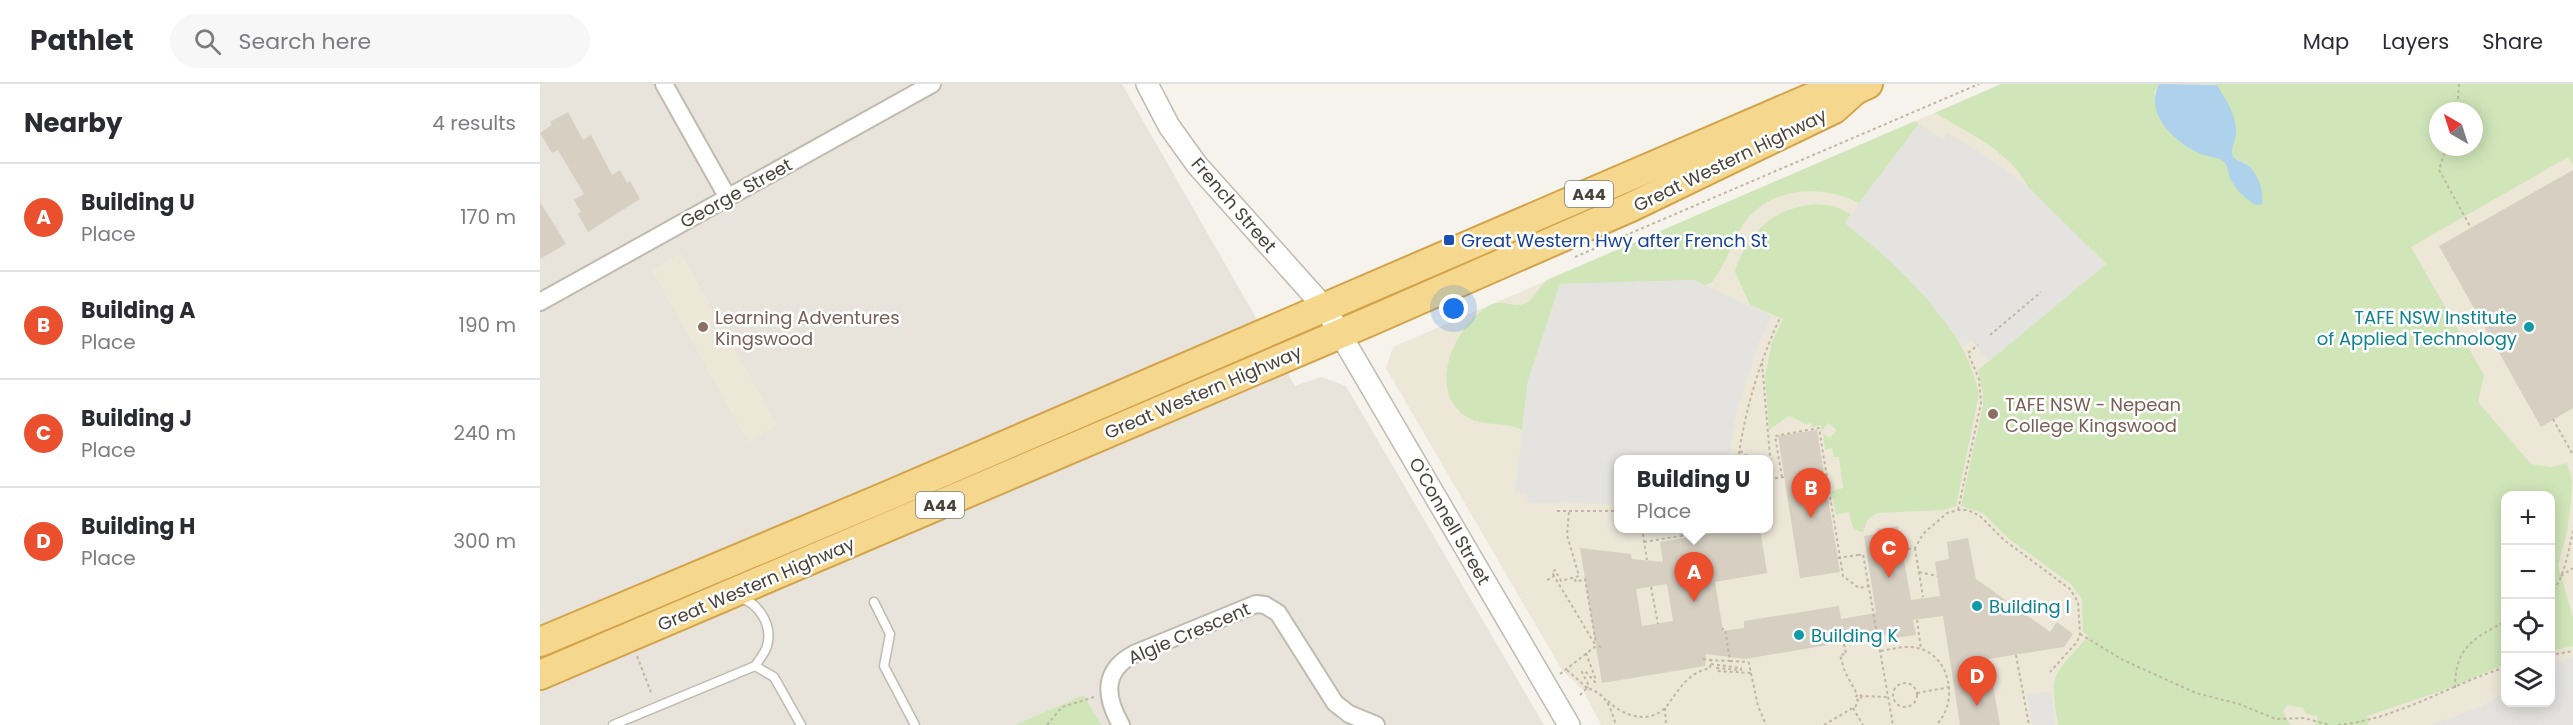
<!DOCTYPE html>
<html lang="en">
<head>
<meta charset="utf-8">
<style>
	body { margin:0; font-family:Poppins,sans-serif; background:#f7f7f7; color:#2b2b33 }
	.controls { position:absolute; right:18px; bottom:18px; display:grid; overflow:hidden; border-radius:12px; box-shadow:0 3px 15px #0003 }
	.controls button { width:54px; height:54px; display:grid; place-items:center; padding:0; border:0; border-bottom:2px solid #e1e1e2; background:#fff; color:#2b2b33; font:30px sans-serif }
	.compass { position:absolute; left:1889px; top:18px; width:54px; height:54px; border-radius:50%; background:#fff; box-shadow:0 3px 15px #0003; rotate:321deg }
	.you { position:absolute; left:914px; top:225px; width:21px; height:21px; margin:-15px; border:4px solid #fff; border-radius:50%; background:#1a73e8; box-shadow:0 0 0 9px #1a73e833 }
	.badge { display:grid; place-items:center; width:39px; height:39px; border-radius:50%; background:#ea4f2e; color:#fff; font-size:20px; font-weight:700 }
	.pin { position:absolute; translate:-50% -50px; filter:drop-shadow(0 2px 3px #0008) }
	.pin::after { content:''; position:absolute; top:32px; width:21px; height:18px; background:inherit; clip-path:polygon(0 0,100% 0,50% 100%) }
	.popup { position:absolute; left:1074px; top:371px; width:159px; height:78px; box-sizing:border-box; display:grid; place-content:center; border-radius:12px; background:#fff; filter:drop-shadow(0 2px 4px #0005); font-size:20px; white-space:nowrap; color:#7c7c81 }
	.popup b { font-size:22px; color:#2b2b33 }
	.popup::after { content:''; position:absolute; left:50%; top:100%; margin-left:-12px; border:12px solid transparent; border-top-color:#fff }
	.list { margin:0; padding:0; list-style:none }
	h2 { display:flex; justify-content:space-between; align-items:center; height:78px; margin:0; padding:0 24px; font-size:26px }
	h2 small { font-size:20px; font-weight:400; color:#7c7c81 }
	.list li { display:grid; grid-template-columns:39px 1fr auto; gap:18px; align-items:center; box-sizing:border-box; height:108px; padding:0 24px; border-top:2px solid #e1e1e2 }
	.list b { display:block; font-size:22px; white-space:nowrap }
	.list p { margin:0; font-size:20px; white-space:nowrap; color:#7c7c81 }
	.list em { font-size:20px; font-style:normal; color:#7c7c81 }
	.icon { flex:none; width:33px; height:33px; fill:none; stroke:currentColor; stroke-width:2; stroke-linecap:round; stroke-linejoin:round }
	.map { position:relative; flex:none; width:2033px; height:641px; overflow:hidden }
	header { display:flex; align-items:center; gap:36px; box-sizing:border-box; height:84px; padding:0 30px; background:#fff; border-bottom:2px solid #e1e1e2 }
	header strong { font-size:28px }
	nav { display:flex; gap:33px; margin-inline-start:auto; font-size:21px }
	.search { width:420px; height:54px; background:#f7f7f7; display:flex; align-items:center; gap:15px; box-sizing:border-box; padding:0 21px; border-radius:33px; color:#7c7c81; font-size:22px }
	main { display:flex }
	aside { flex:1; background:#fff }
	.map>svg:first-child { display:block }
</style>
</head>
<body>
<header>
<strong>Pathlet</strong>
<div class="search"><svg class="icon" aria-label="search" viewBox="0 0 24 24"><circle cx="10" cy="10" r="6"/><path d="M15 15l6 6"/></svg>Search here</div>
<nav><a>Map</a><a>Layers</a><a>Share</a></nav>
</header>
<main>
<aside>
<h2>Nearby<small>4 results</small></h2>
<ul class="list">
<li><span class="badge">A</span><div><b>Building U</b><p>Place</p></div><em>170 m</em></li>
<li><span class="badge">B</span><div><b>Building A</b><p>Place</p></div><em>190 m</em></li>
<li><span class="badge">C</span><div><b>Building J</b><p>Place</p></div><em>240 m</em></li>
<li><span class="badge">D</span><div><b>Building H</b><p>Place</p></div><em>300 m</em></li>
</ul>
</aside>
<div class="map">
<svg width="2033" height="641" viewBox="0 0 2033 641">
	<rect width="100%" height="100%" fill="#f5f3ec"/>
	<polygon fill="#e8e4db" points="0,0 582,0 755,302 781,293 806,302 1004,641 0,641"/>
	<g fill="#ede7d8" fill-rule="evenodd">
		<path d="M1461,0H2033V641H1061L1043,606L1022,586L846,284L853,263ZM1898,27H1934V63H1898ZM1079,376H1229V444H1079ZM1966,412H2010V618H1966Z"/>
		<polygon points="141,169 237,341 208,358 112,186"/>
	</g>
	<g fill="#d0e6b9" fill-rule="evenodd">
		<path d="M1461,0H1619L1614,9L1626,44L1641,59L1667,72L1681,75L1688,81L1689,92L1709,82L1693,73L1690,66L1696,50L1675,0H2033V81L2028,73L1871,163L1944,291L1938,318L1991,380L2011,383L2027,379L2032,396L2031,418L2027,448L2018,481L2033,534V562L2011,567L2010,412H1966L1965,580L1910,604L1827,632L1828,641H1775L1778,632L1766,630L1763,624L1747,621L1743,627L1750,641H1518C1509,587 1513,593 1548,552L1543,548L1542,515L1531,500L1468,454L1443,429L1421,422L1443,321V308L1438,286L1566,180L1488,103C1471,68 1427,48 1395,29ZM1898,27H1934V63H1898Z"/>
		<path d="M1375,37L1379,40L1319,119C1282,100 1228,102 1202,142C1191,160 1185,183 1171,199L1165,201L1153,196L1020,200L988,297L982,346C977,344 971,341 965,341C952,339 937,340 925,332C886,304 915,241 950,221C963,214 977,227 989,217C994,213 1000,202 1007,196Z"/>
		<path d="M1277,120L1294,122L1311,130L1305,139C1361,184 1423,236 1439,310L1416,422L1404,426L1337,429L1328,435L1323,448C1311,447 1311,437 1309,428L1296,431L1292,407L1303,404L1299,373H1294L1292,364L1285,366L1283,349L1290,354L1297,346L1288,339L1282,347L1281,341L1272,343V339L1266,340L1249,332L1229,346L1225,293L1232,258L1243,235L1210,221L1195,188C1196,180 1201,173 1204,166C1221,136 1244,123 1277,120Z"/>
		<polygon points="544,611 561,641 475,641"/>
	</g>
	<g fill="#e4e3e0">
		<polygon points="1379,40 1403,56 1408,49 1443,70 1488,103 1566,180 1449,277 1431,256 1423,262 1388,216 1355,181 1305,138"/>
		<polygon points="1153,196 1232,232 1219,258 1196,329 1189,375 1079,376 1079,420 987,419 987,410 975,408 988,297 1020,200"/>
		<polygon points="2033,572 2033,641 1891,641 1940,623 1965,608 1966,618 2010,618 2011,582"/>
		<polygon points="1511,607 1516,641 1492,641 1487,611"/>
	</g>
	<path fill="#aed1ec" d="M1619,0L1677,1C1686,16 1697,31 1696,50C1695,59 1690,64 1693,73C1698,77 1705,79 1710,83C1719,92 1724,108 1722,120L1715,121C1705,114 1696,106 1690,94C1687,88 1689,83 1684,78C1679,73 1673,74 1667,72C1639,63 1603,32 1619,0Z"/>
	<g fill="#d6cfc2" fill-rule="evenodd">
		<polygon points="28,28 43,56 51,51 72,91 80,86 87,99 90,97 100,115 48,148 38,130 41,128 34,116 44,110 18,66 12,69 0,49 12,41 10,38"/>
		<polygon points="2033,86 2033,324 2001,343 1899,162"/>
		<polygon points="0,118 26,160 0,175"/>
		<polygon points="1277,346 1300,488 1260,494 1238,352"/>
		<path d="M1358,442L1371,516L1400,512L1395,478L1409,475L1407,458L1428,454L1436,495L1510,548L1517,538L1533,550L1524,563L1448,575L1460,641H1420L1403,532L1373,536L1376,551L1354,554L1353,550L1205,575L1166,570L1165,582L1062,599L1040,464L1091,470L1092,475L1123,478L1120,458L1205,444H1220L1227,489L1175,498L1183,547L1204,544V537L1299,522L1301,535L1336,529L1324,452L1338,450L1337,445ZM1127,500L1133,537L1102,542L1096,505Z"/>
	</g>
	<g fill="none" stroke-linecap="round" stroke-linejoin="round">
		<defs>
			<g id="service">
				<polyline points="334,518 350,550 344,582 375,641"/>
				<polyline points="215,582 234,593 261,641"/>
				<path d="M73,641L215,582C219,576 225,569 227,562C233,542 219,518 199,514"/>
			</g>
			<g id="minor">
				<polyline points="124,0 188,114"/>
				<polyline points="0,218 392,0"/>
				<path d="M581,641C565,613 562,587 594,570L716,520L725,521L738,529L795,619L809,630L836,641"/>
			</g>
			<polyline id="tertiary" points="607,0 629,42 657,81 785,224 1029,641"/>
			<g id="trunk">
				<polyline points="0,558 345,413 1287,7 1315,6 1328,0"/>
				<polyline points="0,591 828,238 1091,123 1294,25 1315,6"/>
			</g>
		</defs>
		<use href="#service" stroke="#c0baaf" stroke-width="11"/>
		<use href="#minor" stroke="#c0baaf" stroke-width="20"/>
		<use href="#tertiary" stroke="#c0baaf" stroke-width="24"/>
		<use href="#trunk" stroke="#d3a349" stroke-width="32"/>
		<g stroke="#c1b6a2" stroke-width="2" stroke-dasharray="3 3" stroke-linecap="butt">
			<polyline points="1917,27 1919,0"/>
			<polyline points="1906,63 1899,86 1931,144"/>
			<polyline points="1035,173 1439,0"/>
			<polyline points="1450,251 1501,208"/>
			<polyline points="1222,279 1232,395"/>
			<polyline points="2013,335 2033,371"/>
			<polyline points="1200,367 1206,371 1208,376"/>
			<path d="M1198,376C1205,326 1219,279 1240,234"/>
			<polyline points="1242,393 1235,352 1279,344 1303,492 1319,504 1329,502"/>
			<polyline points="1229,395 1244,393"/>
			<polyline points="1418,426 1441,319 1439,295 1428,269 1438,261"/>
			<polyline points="1017,427 1079,427"/>
			<polyline points="1102,444 1107,476"/>
			<polyline points="1142,452 1144,444"/>
			<polyline points="1104,458 1189,444"/>
			<polyline points="1375,464 1383,513"/>
			<polyline points="1362,466 1375,464 1383,450 1407,429 1418,426 1428,426 1440,432 1464,456 1530,505 1538,518 1540,550 1537,558 1510,588"/>
			<polyline points="1318,471 1323,470 1353,641"/>
			<polyline points="1379,488 1397,492"/>
			<polyline points="1014,492 1012,488 1015,486 1021,497 1039,492 1027,451 1029,427"/>
			<polyline points="2021,492 2033,484"/>
			<polyline points="1035,495 1036,498 1045,495 1056,559"/>
			<polyline points="1007,496 1014,492 1056,562"/>
			<polyline points="1111,503 1118,540"/>
			<path d="M2010,511C2025,493 2028,468 2033,447"/>
			<polyline points="1377,536 1381,565"/>
			<polyline points="1540,550 1583,576 1656,609 1699,620 1736,635 1764,634 1790,641"/>
			<polyline points="1304,560 1306,570 1300,571 1305,588 1317,610"/>
			<path d="M1341,567C1352,565 1367,561 1378,564C1411,572 1419,619 1396,641"/>
			<polyline points="1046,569 1056,596 1055,598 1045,587 1042,588 1049,602 1047,604"/>
			<polyline points="1476,571 1489,641"/>
			<polyline points="2010,571 2033,567"/>
			<polyline points="97,572 112,611"/>
			<polyline points="1163,575 1171,576"/>
			<polyline points="1190,577 1208,578"/>
			<polyline points="1171,580 1201,584 1201,586 1177,584 1177,587 1211,589 1208,575"/>
			<polyline points="1027,586 1047,604"/>
			<polyline points="1211,589 1218,622 1226,641"/>
			<polyline points="1020,590 1056,562 1063,563"/>
			<circle cx="1365" cy="611" r="12"/>
			<path d="M1915,604C1915,563 1933,555 1966,537"/>
			<polyline points="1377,609 1410,603"/>
			<path d="M1040,611L1047,604C1067,610 1070,623 1076,641"/>
			<polyline points="1322,612 1319,617 1315,614 1318,610 1322,612 1349,613"/>
			<path d="M1068,617C1083,632 1109,641 1126,623C1140,605 1146,590 1170,584L1171,576L1190,577L1185,545H1182"/>
			<polyline points="1125,624 1126,641"/>
			<polyline points="1313,624 1323,641"/>
			<polyline points="507,641 522,623 554,613"/>
			<polyline points="1284,641 1316,622 1317,617"/>
			<path d="M1798,641C1858,635 1909,601 1966,583"/>
		</g>
		<use href="#service" stroke="#fff" stroke-width="8"/>
		<use href="#minor" stroke="#fff" stroke-width="16"/>
		<use href="#tertiary" stroke="#fff" stroke-width="21"/>
		<use href="#trunk" stroke="#f5d78e" stroke-width="28"/>
		<polyline stroke="#c1b6a2" stroke-width="2" stroke-dasharray="3 3" stroke-linecap="butt" points="1298,474 1318,471"/>
	</g>
	<rect fill="#1a4fb4" stroke="#fff" stroke-width="2" x="903" y="150" width="12" height="12" rx="3"/>
	<g fill="#8d6e63" stroke="#fff" stroke-width="2">
		<circle cx="163" cy="243" r="6"/>
		<circle cx="1453" cy="330" r="6"/>
	</g>
	<g fill="#0f9aa8" stroke="#fff" stroke-width="2">
		<circle cx="1989" cy="243" r="6"/>
		<circle cx="1437" cy="522" r="6"/>
		<circle cx="1259" cy="551" r="6"/>
	</g>
	<g text-anchor="middle" dominant-baseline="central" stroke-width="5" stroke-linejoin="round" paint-order="stroke">
		<g fill="#fff" stroke="#807c75" stroke-width="1.5">
			<rect x="1025" y="97" width="48" height="26" rx="4.5"/>
			<rect x="376" y="408" width="48" height="26" rx="4.5"/>
		</g>
		<g font-size="16" font-weight="bold" fill="#49443a">
			<text x="1049" y="110">A44</text>
			<text x="400" y="421">A44</text>
		</g>
		<g font-size="18" fill="#49443a" stroke="#fff">
			<text transform="translate(1190 76) rotate(-26)">Great Western Highway</text>
			<text transform="translate(196 109) rotate(-29)">George Street</text>
			<text transform="translate(694 121) rotate(49)">French Street</text>
			<text transform="translate(663 308) rotate(-23)">Great Western Highway</text>
			<text transform="translate(910 437) rotate(60)">O'Connell Street</text>
			<text transform="translate(216 500) rotate(-23)">Great Western Highway</text>
			<text transform="translate(649 549) rotate(-23)">Algie Crescent</text>
		</g>
		<g font-size="18" fill="#164399" stroke="#fff" text-anchor="start">
			<text x="921" y="156">Great Western Hwy after French St</text>
		</g>
		<g font-size="18" fill="#785e54" stroke="#fff" text-anchor="start">
			<text x="175" y="233">Learning Adventures<tspan x="175" dy="21">Kingswood</tspan></text>
			<text x="1465" y="320">TAFE NSW - Nepean<tspan x="1465" dy="21">College Kingswood</tspan></text>
		</g>
		<g font-size="18" fill="#0d838f" stroke="#fff" text-anchor="start">
			<text x="1977" y="233" text-anchor="end">TAFE NSW Institute<tspan x="1977" dy="21">of Applied Technology</tspan></text>
			<text x="1449" y="522">Building I</text>
			<text x="1271" y="551">Building K</text>
		</g>
	</g>
</svg>
<div class="controls">
<button>+</button>
<button>−</button>
<button><svg class="icon" aria-label="locate" viewBox="0 0 24 24"><circle cx="12" cy="12" r="6"/><path d="M12 2v4M12 18v4M2 12h4M18 12h4"/></svg></button>
<button><svg class="icon" aria-label="layers" viewBox="0 0 24 24"><path d="M12 4l9 5-9 5-9-5zM3 14l9 5 9-5"/></svg></button>
</div>
<svg class="compass" viewBox="-18 -18 36 36"><path d="M0-13l5 13h-10z" fill="#e53935"/><path d="M0 13l5-13h-10z" fill="#7c7c81"/></svg>
<div class="you"></div>
<div class="pin badge" style="left:1154px;top:518px">A</div>
<div class="popup"><b>Building U</b>Place</div>
<div class="pin badge" style="left:1271px;top:434px">B</div>
<div class="pin badge" style="left:1349px;top:494px">C</div>
<div class="pin badge" style="left:1437px;top:622px">D</div>
</div>
</main>
</body>
</html>
